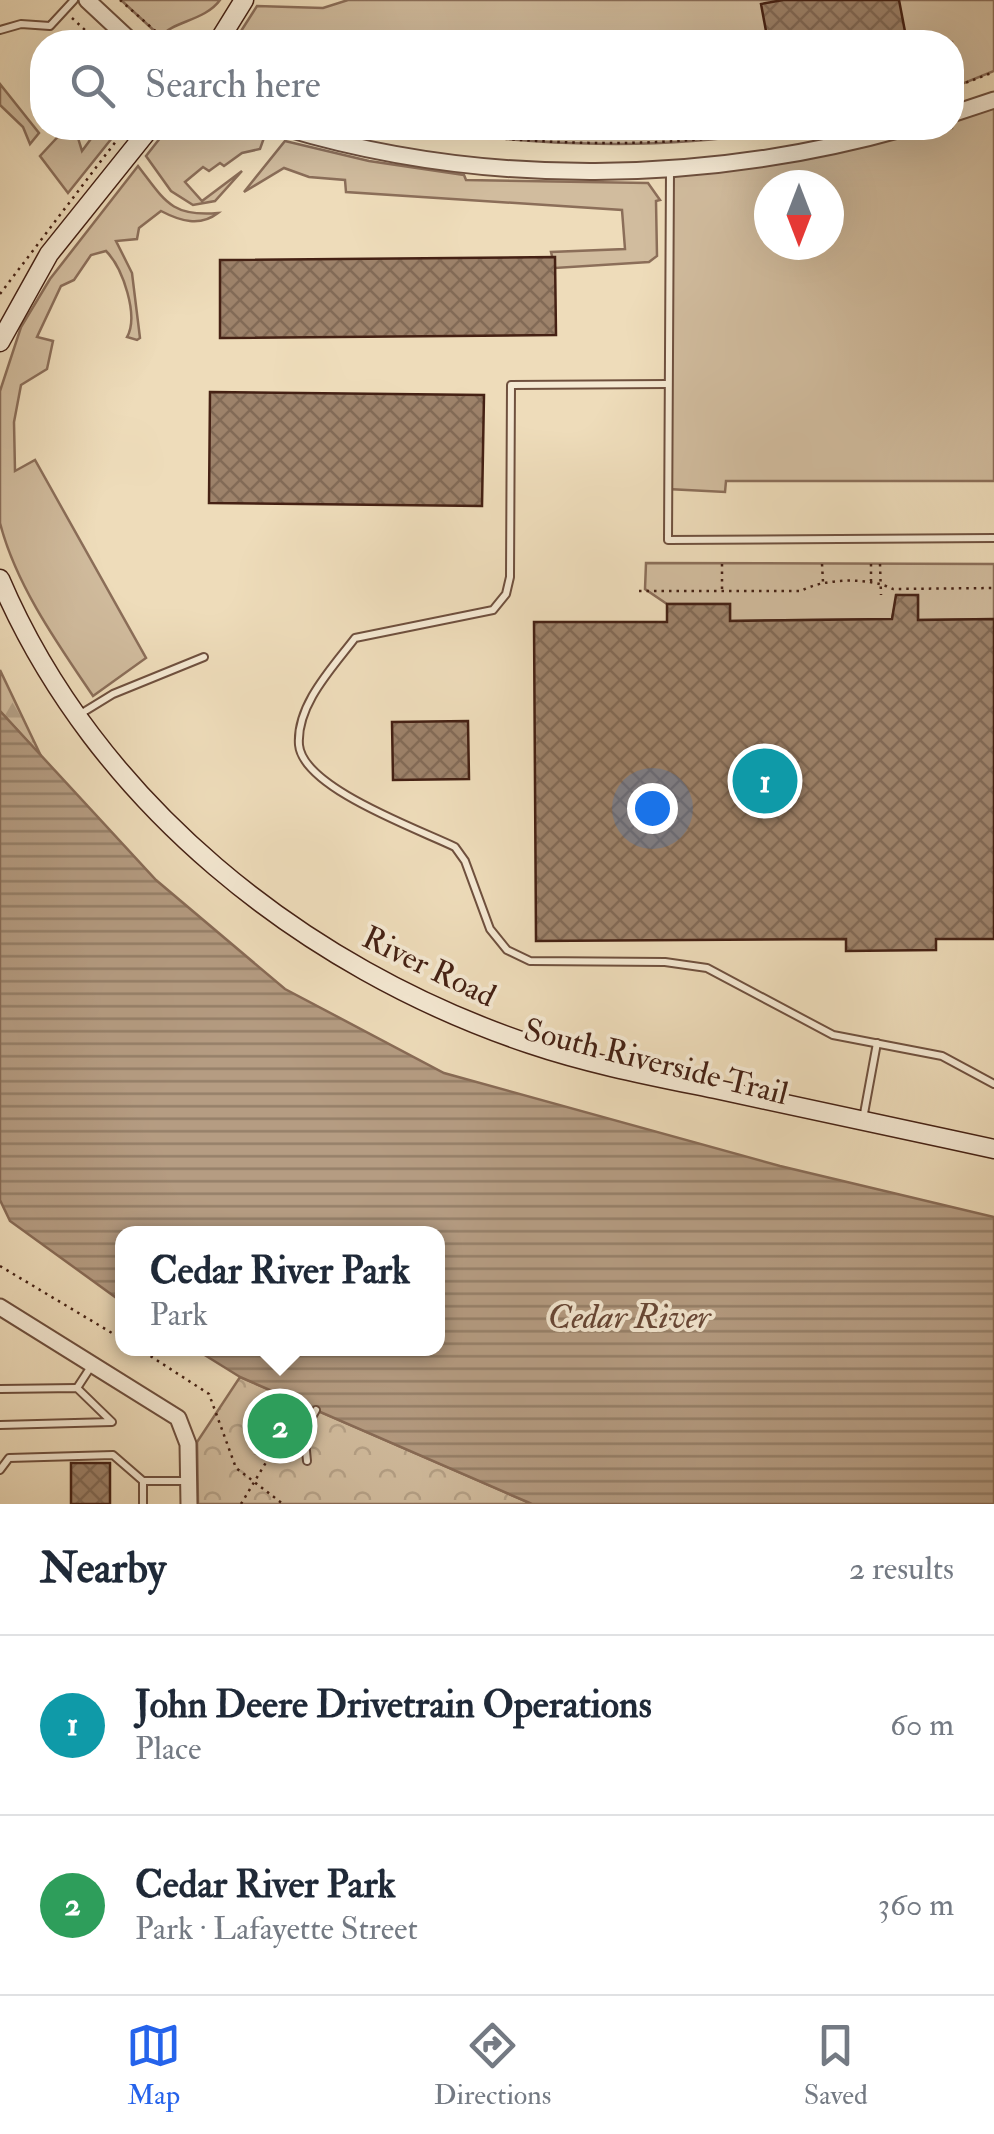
<!DOCTYPE html>
<html lang="en">
<head>
<meta charset="utf-8">
<style>
	body { margin:0; font-family:"IM FELL Double Pica",serif; background:#f6f6f7; color:#1f2937 }
	.compass { position:absolute; left:754px; top:170px; width:90px; height:90px; border-radius:50%; background:#fff; box-shadow:0 10px 40px #0002; rotate:180deg }
	.you { position:absolute; left:652px; top:808px; width:35px; height:35px; margin:-25px; border:8px solid #fff; border-radius:50%; background:#1a73e8; box-shadow:0 0 0 15px #1a73e833 }
	.badge { display:grid; place-items:center; width:65px; height:65px; border-radius:50%; background:#2563eb; color:#fff; font-size:32px; font-weight:700 }
	.pin { position:absolute; translate:-50% -50%; border:5px solid #fff; box-shadow:0 2px 10px #0006 }
	.popup { position:absolute; left:115px; top:1226px; width:330px; height:130px; box-sizing:border-box; display:grid; place-content:center; border-radius:20px; background:#fff; filter:drop-shadow(0 2px 8px #0005); font-size:32px; white-space:nowrap; color:#747a83 }
	.popup b { font-size:38px; color:#1f2937 }
	.popup::after { content:''; position:absolute; left:50%; top:100%; margin-left:-20px; border:20px solid transparent; border-top-color:#fff }
	.list { margin:0; padding:0; list-style:none }
	h2 { display:flex; justify-content:space-between; align-items:center; height:130px; margin:0; padding:0 40px; font-size:42px }
	h2 small { font-size:32px; font-weight:400; color:#747a83 }
	.list li { display:grid; grid-template-columns:65px 1fr auto; gap:30px; align-items:center; box-sizing:border-box; height:180px; padding:0 40px; border-top:2px solid #e0e1e3 }
	.list b { display:block; font-size:38px; white-space:nowrap }
	.list p { margin:0; font-size:32px; white-space:nowrap; color:#747a83 }
	.list em { font-size:32px; font-style:normal; color:#747a83 }
	.icon { flex:none; width:55px; height:55px; fill:none; stroke:currentColor; stroke-width:2; stroke-linecap:round; stroke-linejoin:round }
	.map { position:relative; flex:none; width:994px; height:1504px; overflow:hidden }
	.search { position:absolute; background:#fff; box-shadow:0 10px 40px #0002; left:30px; right:30px; top:30px; height:110px; display:flex; align-items:center; gap:25px; box-sizing:border-box; padding:0 35px; border-radius:40px; color:#747a83; font-size:38px }
	.sheet { height:490px; background:#fff }
	nav { display:flex; justify-content:space-around; align-items:center; box-sizing:border-box; height:140px; border-top:2px solid #e0e1e3; background:#fff; font-size:28px; color:#747a83 }
	nav a { display:grid; justify-items:center; gap:5px }
	nav .on { color:#2563eb }
	.map>svg:first-child { display:block }
</style>
</head>
<body>
<div class="map">
<svg width="994" height="1504" viewBox="0 0 994 1504">
	<defs>
		<pattern id="forest-firs" width="22" height="20" patternUnits="userSpaceOnUse" patternTransform="scale(2.5)"><rect width="22" height="20" fill="#d1bc9e"/><path d="M5 1l3.5 6h-7zM16 11l3.5 6h-7z" fill="#b5a187"/></pattern>
		<pattern id="park-crowns" width="20" height="18" patternUnits="userSpaceOnUse" patternTransform="scale(2.5)"><rect width="20" height="18" fill="#d1bc9e"/><path d="M2 6a3 3 0 1 1 6 0M12 15a3 3 0 1 1 6 0" fill="none" stroke="#b5a187"/></pattern>
		<pattern id="water-rules" width="6" height="5" patternUnits="userSpaceOnUse" patternTransform="scale(2.5)"><rect width="6" height="5" fill="#b59c82"/><path d="M0 2.5h6" fill="none" stroke="#957f69"/></pattern>
		<pattern id="building-cross-hatch" width="8" height="8" patternUnits="userSpaceOnUse" patternTransform="scale(2.5)"><rect width="8" height="8" fill="#9d826a"/><path d="M0 0l8 8M0 8l8-8" fill="none" stroke="#826a56"/></pattern>
	</defs>
	<rect width="100%" height="100%" fill="#eedcba"/>
	<filter id="stains"><feTurbulence type="fractalNoise" baseFrequency=".002" numOctaves="4"/><feColorMatrix values="0 0 0 0 .2 0 0 0 0 .09 0 0 0 0 .02 0 0 0 .5 -.17"/></filter>
	<radialGradient id="worn" r=".72"><stop offset=".6" stop-color="#630" stop-opacity="0"/><stop offset="1" stop-color="#630" stop-opacity=".3"/></radialGradient>
	<g fill="#d1bc9e" stroke="#8b6e59" stroke-width="2.5" fill-rule="evenodd">
		<path d="M121,0H220C205,21 172,21 161,37Z"/>
		<polygon points="348,0 994,0 994,71 952,88 952,42 234,42 257,6 323,8"/>
		<polygon points="0,84 39,133 30,144 23,127 0,105"/>
		<path d="M994,100V481H726L725,492L668,489L670,169L905,128H952V114ZM769,185H829V245H769Z"/>
		<polygon points="66,128 78,138 82,151 99,128 120,128 68,193 40,156"/>
		<polygon points="168,128 243,128 265,135 260,149 242,153 224,166 220,163 209,171 203,167 185,182 202,201 242,171 215,201 193,205 171,191 146,156"/>
		<path d="M408,128H788C665,153 532,145 408,128Z"/>
		<polygon points="285,141 369,161 464,175 466,180 648,183 660,200 656,201 657,256 649,262 555,268 551,252 625,249 622,210 346,192 345,180 309,177 284,168 244,192"/>
		<path d="M138,166C165,201 171,217 218,213C200,227 180,221 161,211L139,228L137,239L116,241L132,273L140,338L137,340L127,337C139,316 123,268 106,251L91,255L74,280L61,286L37,337L53,341L47,369L21,385L14,422L15,471L35,460L146,658L93,696C57,643 16,585 0,523V391L21,327L50,279Z"/>
		<polygon points="646,563 994,564 994,619 918,620 918,596 897,595 892,619 730,621 730,604 667,604 645,589"/>
	</g>
	<polygon fill="url(#forest-firs)" stroke="#8b6e59" stroke-width="2.5" points="0,670 41,756 0,711"/>
	<polygon fill="url(#park-crowns)" stroke="#8b6e59" stroke-width="2.5" points="240,1377 532,1504 198,1504 197,1442"/>
	<polygon fill="url(#water-rules)" stroke="#886b56" stroke-width="2.5" points="0,711 156,880 285,989 444,1073 780,1166 994,1217 994,1504 532,1504 240,1377 195,1349 438,1348 438,1234 122,1234 122,1302 10,1221 0,1200"/>
	<g fill="url(#building-cross-hatch)" stroke="#452114" stroke-width="2.5">
		<polygon points="783,0 899,0 907,42 768,42 761,4"/>
		<polygon points="555,257 556,335 220,338 220,260"/>
		<polygon points="210,392 484,395 482,506 209,503"/>
		<polygon points="896,595 918,595 918,620 994,619 994,939 936,939 936,950 846,951 846,939 536,941 534,622 667,622 667,604 730,604 730,621 892,619"/>
		<polygon points="468,721 469,779 393,780 392,722"/>
		<rect x="71" y="1463" width="39" height="41"/>
	</g>
	<g fill="none" stroke-linecap="round" stroke-linejoin="round">
		<defs>
			<g id="service">
				<polyline points="0,30 21,24 50,26 74,0"/>
				<polyline points="670,170 668,540 994,538"/>
				<path d="M668,384L511,385L510,577L506,594L493,610L355,638C333,667 296,705 299,745C303,788 418,829 455,847L465,861L490,929L507,950L530,961L665,962L707,968L833,1035L942,1056L994,1084"/>
				<polyline points="82,713 113,694 204,657"/>
				<polyline points="863,1119 877,1043"/>
				<polyline points="77,1388 92,1365"/>
				<polyline points="0,1389 77,1388 112,1422 0,1425"/>
				<polyline points="307,1461 304,1431 316,1410"/>
				<polyline points="0,1470 9,1458 113,1455 143,1481"/>
				<polyline points="143,1504 143,1481 189,1481"/>
			</g>
			<g id="tertiary">
				<polyline points="87,0 132,42"/>
				<polyline points="952,114 994,100"/>
				<path d="M285,128C485,188 706,184 905,128"/>
				<polyline points="0,1307 178,1418 188,1444 189,1504"/>
			</g>
			<g id="secondary">
				<polyline points="218,42 244,0"/>
				<polyline points="0,342 49,254 150,128"/>
				<path d="M0,579C95,802 303,968 530,1044C592,1065 657,1077 720,1090C812,1110 903,1129 994,1149"/>
			</g>
		</defs>
		<use href="#service" stroke="#6f503e" stroke-width="10"/>
		<use href="#tertiary" stroke="#6f503e" stroke-width="19"/>
		<use href="#secondary" stroke="#452114" stroke-width="21"/>
		<g stroke="#452114" stroke-width="2.5" stroke-dasharray="2.5 5" stroke-linecap="butt">
			<polyline points="120,0 168,42"/>
			<polyline points="72,18 98,42"/>
			<polyline points="952,88 994,72"/>
			<path d="M408,128C534,146 664,150 790,128"/>
			<polyline points="0,294 126,128"/>
			<polyline points="722,564 722,590"/>
			<polyline points="822,564 823,582"/>
			<polyline points="871,564 871,581"/>
			<polyline points="880,564 881,595"/>
			<path d="M639,591H801C824,578 870,577 893,589L994,588"/>
			<polyline points="0,1266 122,1339"/>
			<polyline points="138,1348 209,1394 236,1468 283,1504"/>
			<polyline points="241,1504 277,1444"/>
		</g>
		<use href="#service" stroke="#f4e8d2" stroke-width="6"/>
		<use href="#tertiary" stroke="#f4e8d2" stroke-width="15"/>
		<use href="#secondary" stroke="#f4e8d2" stroke-width="18"/>
	</g>
	<g text-anchor="middle" dominant-baseline="central" stroke-width="8" stroke-linejoin="round" paint-order="stroke">
		<g font-size="32" fill="#452114" stroke="#f4e8d2">
			<text transform="translate(429 967) rotate(26)">River Road</text>
			<text transform="translate(656 1062) rotate(14)">South Riverside Trail</text>
		</g>
		<g font-size="35" font-style="italic" fill="#674635" stroke="#f4e8d2">
			<text x="629" y="1317">Cedar River</text>
		</g>
	</g>
	<rect width="100%" height="100%" filter="url(#stains)"/>
	<rect width="100%" height="100%" fill="url(#worn)"/>
</svg>
<svg class="compass" viewBox="-18 -18 36 36"><path d="M0-13l5 13h-10z" fill="#e53935"/><path d="M0 13l5-13h-10z" fill="#747a83"/></svg>
<div class="you"></div>
<div class="pin badge" style="left:765px;top:781px;background:#0f9aa8">1</div>
<div class="pin badge" style="left:280px;top:1426px;background:#2e9e5b">2</div>
<div class="popup"><b>Cedar River Park</b>Park</div>
<div class="search"><svg class="icon" aria-label="search" viewBox="0 0 24 24"><circle cx="10" cy="10" r="6"/><path d="M15 15l6 6"/></svg>Search here</div>
</div>
<section class="sheet">
<h2>Nearby<small>2 results</small></h2>
<ul class="list">
<li><span class="badge" style="background:#0f9aa8">1</span><div><b>John Deere Drivetrain Operations</b><p>Place</p></div><em>60 m</em></li>
<li><span class="badge" style="background:#2e9e5b">2</span><div><b>Cedar River Park</b><p>Park · Lafayette Street</p></div><em>360 m</em></li>
</ul>
</section>
<nav>
<a class="on"><svg class="icon" aria-label="map" viewBox="0 0 24 24"><path d="M3 6l6-2 6 2 6-2v14l-6 2-6-2-6 2zM9 4v14M15 6v14"/></svg>Map</a>
<a><svg class="icon" aria-label="directions" viewBox="0 0 24 24"><path d="M12 3l9 9-9 9-9-9zM9 14v-3h6M13 9l2 2-2 2"/></svg>Directions</a>
<a><svg class="icon" aria-label="saved" viewBox="0 0 24 24"><path d="M7 4h10v16l-5-4-5 4z"/></svg>Saved</a>
</nav>
</body>
</html>
